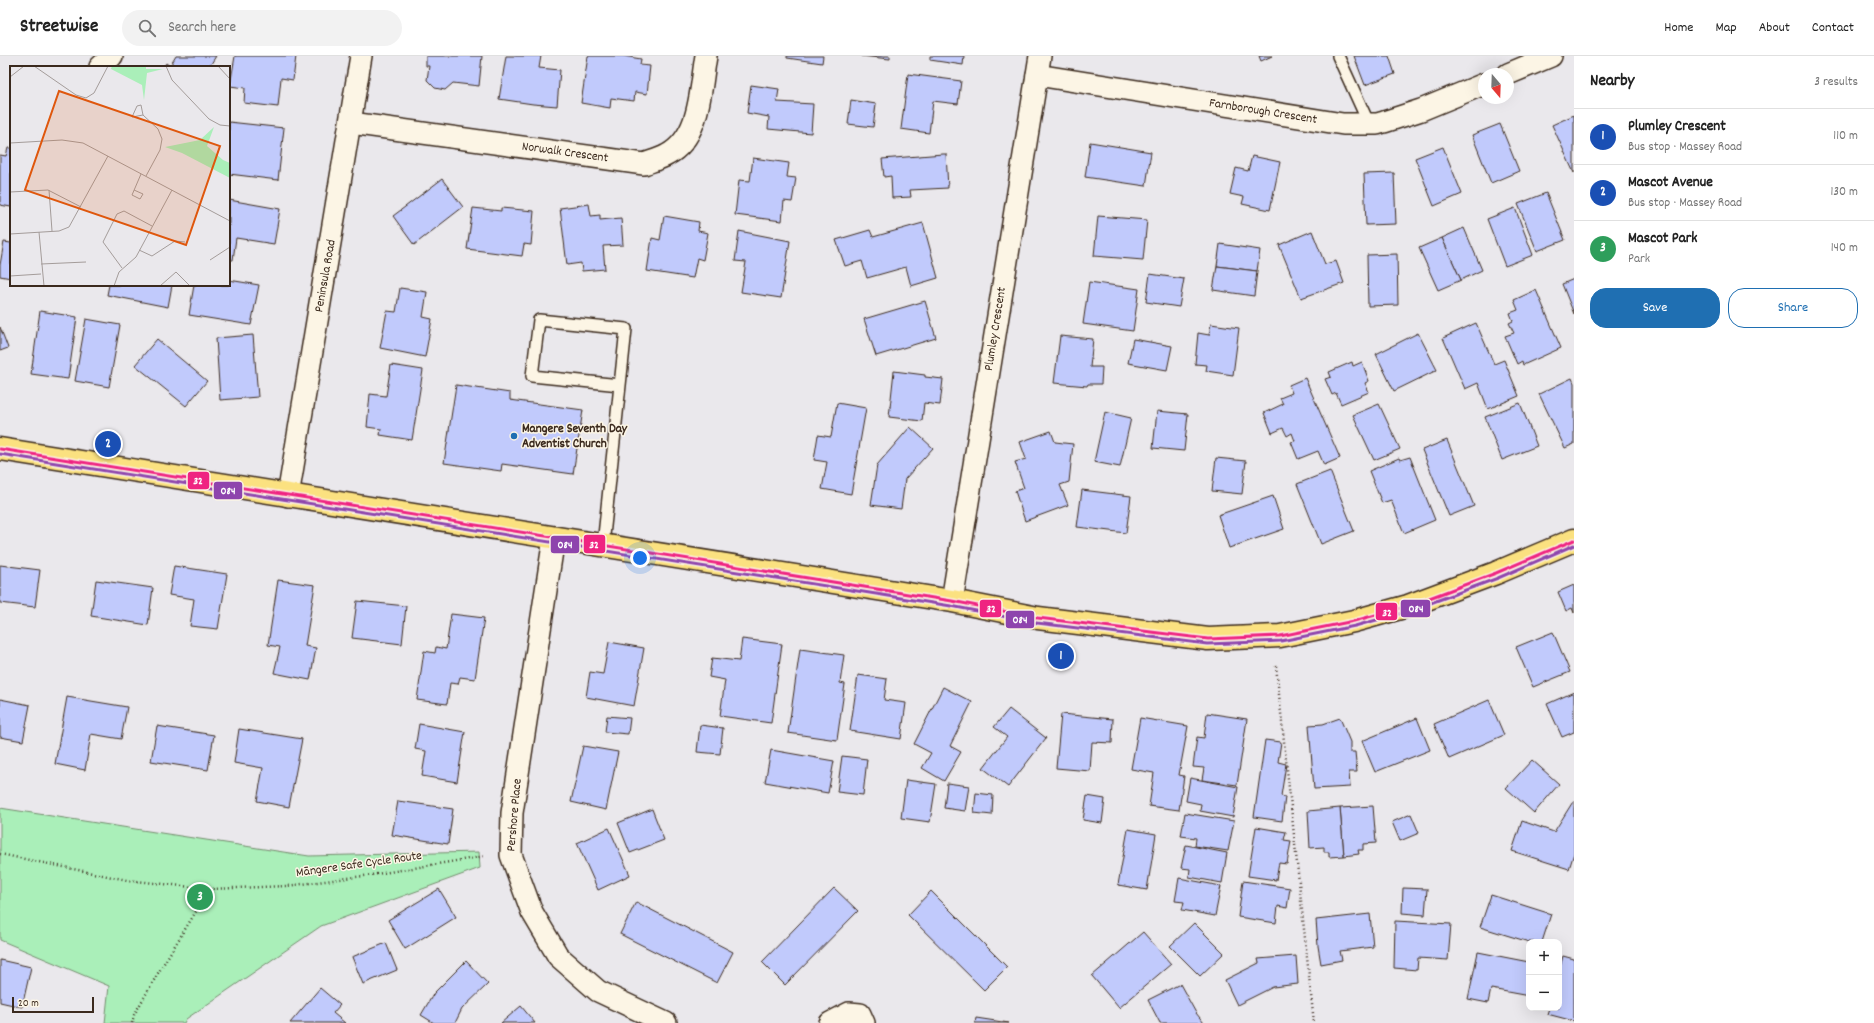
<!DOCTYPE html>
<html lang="en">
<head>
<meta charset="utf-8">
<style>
	body { margin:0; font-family:Dekko,sans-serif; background:#f2f2f2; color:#222 }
	.controls { position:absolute; right:12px; bottom:12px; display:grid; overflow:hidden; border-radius:8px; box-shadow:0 4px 16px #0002 }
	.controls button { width:36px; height:36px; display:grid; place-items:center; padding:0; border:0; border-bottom:1px solid #e0e0e0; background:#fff; color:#222; font:20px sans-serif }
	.compass { position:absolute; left:1478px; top:12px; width:36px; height:36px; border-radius:50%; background:#fff; box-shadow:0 4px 16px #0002; rotate:161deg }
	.scale { position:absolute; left:12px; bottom:10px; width:82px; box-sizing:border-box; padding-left:4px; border:2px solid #3b2a1e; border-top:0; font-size:11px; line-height:14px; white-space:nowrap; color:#3b2a1e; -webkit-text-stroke:3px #fcf5e5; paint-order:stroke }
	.you { position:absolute; left:640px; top:502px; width:14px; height:14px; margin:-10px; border:3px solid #fff; border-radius:50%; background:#1a73e8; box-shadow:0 0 0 6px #1a73e833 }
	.badge { display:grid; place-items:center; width:26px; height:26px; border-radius:50%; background:#1f6fb2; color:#fff; font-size:13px; font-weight:700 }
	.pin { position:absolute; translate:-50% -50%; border:2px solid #fff; box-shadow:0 1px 4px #0006 }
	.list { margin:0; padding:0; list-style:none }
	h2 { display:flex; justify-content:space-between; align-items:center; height:52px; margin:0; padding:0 16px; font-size:17px }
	h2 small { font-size:13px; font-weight:400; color:#767676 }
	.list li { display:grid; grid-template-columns:26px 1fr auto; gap:12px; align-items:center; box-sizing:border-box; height:56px; padding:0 16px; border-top:1px solid #e0e0e0 }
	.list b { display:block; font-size:15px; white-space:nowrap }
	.list p { margin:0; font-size:13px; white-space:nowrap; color:#767676 }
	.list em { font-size:13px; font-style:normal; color:#767676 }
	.actions { display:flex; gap:8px; padding:12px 16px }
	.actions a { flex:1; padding:9px 0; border:1px solid #1f6fb2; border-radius:16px; text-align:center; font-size:14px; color:#1f6fb2 }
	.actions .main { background:#1f6fb2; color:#fff }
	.icon { flex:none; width:22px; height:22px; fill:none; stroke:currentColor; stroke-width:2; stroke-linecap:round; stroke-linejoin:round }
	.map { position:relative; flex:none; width:1574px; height:967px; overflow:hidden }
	header { display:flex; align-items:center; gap:24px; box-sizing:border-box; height:56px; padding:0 20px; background:#fff; border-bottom:1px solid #e0e0e0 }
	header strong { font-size:19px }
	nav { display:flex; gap:22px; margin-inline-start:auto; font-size:14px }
	.search { width:280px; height:36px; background:#f2f2f2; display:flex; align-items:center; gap:10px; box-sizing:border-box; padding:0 14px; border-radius:22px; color:#767676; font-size:15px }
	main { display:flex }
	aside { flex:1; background:#fff }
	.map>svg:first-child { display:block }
</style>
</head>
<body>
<header>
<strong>Streetwise</strong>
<div class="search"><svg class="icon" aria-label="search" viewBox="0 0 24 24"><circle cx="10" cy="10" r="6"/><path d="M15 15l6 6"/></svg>Search here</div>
<nav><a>Home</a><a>Map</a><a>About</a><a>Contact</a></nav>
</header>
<main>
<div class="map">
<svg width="1574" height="967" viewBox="0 0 1574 967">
	<rect width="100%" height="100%" fill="#eae8ec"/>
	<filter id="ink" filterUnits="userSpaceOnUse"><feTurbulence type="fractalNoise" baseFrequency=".025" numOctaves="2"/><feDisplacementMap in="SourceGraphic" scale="8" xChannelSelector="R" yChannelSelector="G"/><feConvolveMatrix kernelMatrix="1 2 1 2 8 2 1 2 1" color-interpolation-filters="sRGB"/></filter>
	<g filter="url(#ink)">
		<polygon fill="#aaefb9" stroke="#728c6c" points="0,752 309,800 479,796 480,812 321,870 186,963 184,967 105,967 109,930 0,884"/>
		<g fill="#c1cafc" stroke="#3b2a1e">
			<polygon points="176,0 216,0 209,11 163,11 166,7 170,10"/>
			<polygon points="235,0 296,0 293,24 281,22 278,51 244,47 245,32 230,30"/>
			<polygon points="426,0 482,0 479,30 453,27 445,34 435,32 427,24 429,10 426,10"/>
			<polygon points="506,0 541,0 539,12 560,14 557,50 533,48 499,43"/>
			<polygon points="588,0 623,0 641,3 640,9 650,10 647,38 635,36 634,45 611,42 610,52 581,47"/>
			<polygon points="787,0 823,0 822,7 787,2"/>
			<polygon points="861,0 890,0 890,3"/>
			<polygon points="930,0 964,0 963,9 930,4"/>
			<polygon points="1259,0 1272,0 1261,5"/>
			<polygon points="1354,0 1389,0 1395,18 1365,29"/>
			<polygon points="908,18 961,25 958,48 933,45 929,77 901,73"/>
			<polygon points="751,29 779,33 777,46 813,48 811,77 768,73 769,61 747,57"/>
			<polygon points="851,44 876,48 873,71 848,68"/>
			<polygon points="1574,59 1574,117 1552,69"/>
			<polygon points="229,66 284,72 278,124 229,118"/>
			<polygon points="1500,68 1519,115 1491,127 1472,79"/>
			<polygon points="1090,86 1151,96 1146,130 1085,121"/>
			<polygon points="1443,91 1462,138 1434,150 1415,102"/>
			<polygon points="8,92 11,92 11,151 0,149 0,99 6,100"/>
			<polygon points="943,98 946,98 948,132 910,134 911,141 892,142 891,120 884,121 882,103"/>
			<polygon points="1252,100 1280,106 1270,154 1242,148 1244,141 1230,138 1236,112 1248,115"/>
			<polygon points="753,102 789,107 787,121 796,122 792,146 784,145 782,165 735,159 739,124 750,125"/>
			<polygon points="1394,117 1396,168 1366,169 1364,118"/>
			<polygon points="442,123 463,151 414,189 393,160"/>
			<polygon points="1546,137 1565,184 1537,195 1518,148"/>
			<polygon points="229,144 280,153 274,188 236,182 233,204 229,204"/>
			<polygon points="589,148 591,160 600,159 600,164 621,162 623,189 603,190 605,213 582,215 581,207 567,209 560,152"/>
			<polygon points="473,152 501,155 501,152 534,155 531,189 524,188 522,200 467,193"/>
			<polygon points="1515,152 1533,199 1505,210 1487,163"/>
			<polygon points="664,160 699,166 698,175 708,177 703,204 697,202 693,222 647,215 652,182 660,184"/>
			<polygon points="1098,160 1147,164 1143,204 1094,200"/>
			<polygon points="923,167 938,222 911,230 906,211 867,222 862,205 845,210 836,184 870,174 873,181"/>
			<polygon points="1464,172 1482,214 1461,224 1442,182"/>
			<polygon points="739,175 790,185 781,242 741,236 746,206 735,205"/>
			<polygon points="1312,175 1325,208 1336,205 1344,227 1301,242 1279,189"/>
			<polygon points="1442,182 1461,224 1438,234 1419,192"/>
			<polygon points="4,186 11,187 11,222 0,220 0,209"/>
			<polygon points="1220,188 1260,194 1257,215 1217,210"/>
			<polygon points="1397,198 1398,249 1368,250 1367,199"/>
			<polygon points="1217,210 1257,215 1254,240 1213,234"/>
			<polygon points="1150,218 1184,223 1179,251 1146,246"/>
			<polygon points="1574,223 1574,258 1562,228"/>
			<polygon points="229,224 259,229 251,269 189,259 194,229 229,229"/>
			<polygon points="1089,226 1139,233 1133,275 1083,268"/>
			<polygon points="109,229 172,229 168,251 107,239"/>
			<polygon points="400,232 427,236 423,261 432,263 425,301 380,292 387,255 396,256"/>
			<polygon points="1536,234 1561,292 1523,309 1522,305 1517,308 1505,280 1514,277 1509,267 1513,265 1510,257 1518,254 1514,244"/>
			<polygon points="925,245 936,282 876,300 864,263"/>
			<polygon points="40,255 77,261 68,323 31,318"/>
			<polygon points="86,263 120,269 109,331 75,325"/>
			<polygon points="1476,267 1494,308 1504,304 1519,340 1488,353 1478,327 1465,333 1443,282"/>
			<polygon points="1211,268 1239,272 1233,319 1206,315 1207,309 1195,308 1198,277 1209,279"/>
			<polygon points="0,271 8,292 0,295"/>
			<polygon points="1418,277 1437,314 1394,335 1376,298"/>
			<polygon points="253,279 258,341 220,344 216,282"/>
			<polygon points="1060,280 1093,283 1090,311 1102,311 1101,328 1088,328 1087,330 1054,327"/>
			<polygon points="157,283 207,325 186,350 135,309"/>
			<polygon points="1133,283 1172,290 1167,314 1128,307"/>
			<polygon points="1352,306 1353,310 1362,306 1369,325 1365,327 1369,336 1341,348 1336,337 1332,339 1325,323 1331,321 1329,316"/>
			<polygon points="391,309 423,314 412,384 380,379 381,373 367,371 370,338 386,340"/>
			<polygon points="894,315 925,319 925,321 943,323 940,349 924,347 922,365 889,361"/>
			<polygon points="1305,322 1340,402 1324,409 1318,395 1298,403 1291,386 1295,385 1292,377 1287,380 1283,372 1272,377 1264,357 1283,348 1280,342 1292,337 1289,329"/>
			<polygon points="1572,322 1574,327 1574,388 1565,392 1539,338"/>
			<polygon points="456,329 510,337 510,344 583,354 573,418 502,408 501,415 444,407"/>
			<polygon points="837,347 866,352 851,438 822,433 827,406 814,404 818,379 831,381"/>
			<polygon points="1520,347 1537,390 1502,404 1485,361"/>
			<polygon points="1379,348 1400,393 1374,404 1353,359"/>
			<polygon points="1157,355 1188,358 1184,395 1153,392"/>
			<polygon points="1105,356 1131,362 1120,411 1094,406"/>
			<polygon points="910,371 933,392 905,423 901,453 871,449 877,409"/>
			<polygon points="1051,375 1055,386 1073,388 1069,426 1060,429 1068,449 1025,465 1015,435 1024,432 1015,406 1026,403 1020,386"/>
			<polygon points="1447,384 1474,450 1449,460 1422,394"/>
			<polygon points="1410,401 1435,464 1404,477 1391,444 1382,447 1369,415 1399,402 1400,404"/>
			<polygon points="1216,402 1246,405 1242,438 1212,435"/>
			<polygon points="1330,415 1354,475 1321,488 1297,428"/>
			<polygon points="1082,434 1131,440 1126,477 1077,471"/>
			<polygon points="1273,440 1284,473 1229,492 1218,459"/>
			<polygon points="0,509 40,514 35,551 0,547"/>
			<polygon points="174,510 227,518 218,573 190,570 194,543 169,539"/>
			<polygon points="96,524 153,532 148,569 91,560"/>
			<polygon points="278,524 315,529 305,590 316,592 310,624 274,617 280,591 268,589"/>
			<polygon points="1574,529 1574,557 1572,552 1566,555 1558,536"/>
			<polygon points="357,545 406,550 402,588 352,582"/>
			<polygon points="451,558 484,562 475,623 460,621 458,628 450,627 447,648 417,644 424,595 435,597 436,591 446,593"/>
			<polygon points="1553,576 1570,616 1533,631 1516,591"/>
			<polygon points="742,583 782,588 771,667 720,660 725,624 709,621 712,602 739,605"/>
			<polygon points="609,586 644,592 634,650 586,641 590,616 603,618"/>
			<polygon points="800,593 844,599 840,627 845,628 837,684 788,677"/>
			<polygon points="858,619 887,623 884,644 906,647 901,683 850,675"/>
			<polygon points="943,631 972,646 950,690 961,696 944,725 922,712 931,697 914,688"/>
			<polygon points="1574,636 1574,676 1562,681 1547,648"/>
			<polygon points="67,641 127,651 121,683 91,678 85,714 55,708"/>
			<polygon points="0,643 30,649 23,685 0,681"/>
			<polygon points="1489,644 1504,679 1449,703 1434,668"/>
			<polygon points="1009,653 1046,682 1008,731 983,712 1007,681 994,671"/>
			<polygon points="1207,657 1247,663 1237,729 1202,724 1204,712 1193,711 1197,681 1204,682"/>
			<polygon points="1061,658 1113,663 1112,687 1092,686 1090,715 1056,712"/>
			<polygon points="607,660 630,662 628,678 605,676"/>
			<polygon points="1140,662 1188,670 1179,719 1184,720 1179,754 1149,750 1154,717 1131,713"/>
			<polygon points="1340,662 1350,686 1350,696 1355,696 1357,716 1349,716 1350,731 1314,733 1309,669 1323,668"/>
			<polygon points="1417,662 1430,694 1375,716 1362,685"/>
			<polygon points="419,668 465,676 457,726 422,720 426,695 415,693"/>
			<polygon points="700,669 723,672 720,698 697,696"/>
			<polygon points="157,670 214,679 208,714 151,705"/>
			<polygon points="239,673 302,683 289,751 257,745 263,712 234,707"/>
			<polygon points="1265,684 1281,686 1278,706 1286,708 1281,740 1285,741 1282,765 1254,761"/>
			<polygon points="583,690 618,696 606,754 571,746"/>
			<polygon points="771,694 834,705 828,737 765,726"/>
			<polygon points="842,700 867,703 863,739 837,736"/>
			<polygon points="1532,704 1559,728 1534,757 1506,732"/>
			<polygon points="1190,722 1238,731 1233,761 1200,755 1201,748 1186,745"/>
			<polygon points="906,724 936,728 930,766 901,762"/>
			<polygon points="947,727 969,730 965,755 944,752"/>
			<polygon points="976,737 993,739 992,759 974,757"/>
			<polygon points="1087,740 1105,743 1102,767 1083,764"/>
			<polygon points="1574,744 1574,797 1569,813 1512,795 1522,765 1554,776"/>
			<polygon points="398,745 453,753 448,788 392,779"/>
			<polygon points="1373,750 1376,787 1363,788 1363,794 1358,794 1359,798 1344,800 1340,752"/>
			<polygon points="1340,752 1344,800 1329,801 1329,796 1324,796 1324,791 1310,792 1308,755"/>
			<polygon points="652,753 664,784 630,797 618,767"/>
			<polygon points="1185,757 1234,765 1228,795 1195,790 1196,782 1181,780"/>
			<polygon points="1411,758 1419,777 1400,785 1392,766"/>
			<polygon points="1256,771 1286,776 1284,784 1291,785 1287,808 1279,807 1276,824 1248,820"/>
			<polygon points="609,772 630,819 598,834 577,787"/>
			<polygon points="1128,773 1156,778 1147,834 1118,829"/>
			<polygon points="1186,789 1227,797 1222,827 1189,821 1190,813 1181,812"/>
			<polygon points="1179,822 1221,830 1215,860 1182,854 1184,846 1175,845"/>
			<polygon points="1243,825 1290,832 1287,852 1278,850 1276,867 1238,861"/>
			<polygon points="834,832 858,855 785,929 762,906"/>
			<polygon points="1403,832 1427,833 1425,859 1402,857"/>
			<polygon points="439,833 456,861 405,893 388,864"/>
			<polygon points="931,835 1007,911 984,934 908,859"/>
			<polygon points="1491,839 1551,858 1542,886 1529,886 1480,871"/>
			<polygon points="636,846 733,896 717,927 620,878"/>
			<polygon points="1370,858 1373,891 1340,895 1342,904 1321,908 1318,890 1316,864"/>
			<polygon points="1395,865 1451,868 1448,904 1418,902 1417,914 1394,912"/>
			<polygon points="1194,867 1224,897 1200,920 1170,890"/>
			<polygon points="1143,876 1171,908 1119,952 1092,920"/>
			<polygon points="386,887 397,914 363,928 352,901"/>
			<polygon points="1478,896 1529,906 1529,940 1491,933 1488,947 1468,943"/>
			<polygon points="1296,900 1298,928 1273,931 1237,949 1225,924 1259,907 1258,903"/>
			<polygon points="1563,900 1574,903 1574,965 1547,958 1549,952 1559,952 1559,915"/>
			<polygon points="0,904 31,911 22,951 0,946"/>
			<polygon points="466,905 488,928 462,953 455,967 434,967 421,959 434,937"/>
			<polygon points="1180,928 1196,957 1204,967 1160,967 1148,944"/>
			<polygon points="320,932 340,949 333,957 345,967 290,967"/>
			<polygon points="521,950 535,967 501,967"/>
			<polygon points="976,962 1009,967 975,967"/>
		</g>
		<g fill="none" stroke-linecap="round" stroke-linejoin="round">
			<defs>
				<g id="service">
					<polyline points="1338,0 1369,68"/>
					<polyline points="603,489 626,273 539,264 532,320 620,329"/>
				</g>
				<g id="minor">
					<polyline points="100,11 112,0"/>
					<polyline points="1508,18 1551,0"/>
					<polyline points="1037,19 1343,68 1377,68 1384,66 1421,54 1484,28"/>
					<path d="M351,67L644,108C652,105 660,103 667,99C701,81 700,33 706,0"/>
					<polyline points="288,440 361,0"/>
					<polyline points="554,482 512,757 511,799 532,856 558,900 598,935 666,967"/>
					<polyline points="952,545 1040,0"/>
					<polyline points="830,967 849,957 860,958 864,967"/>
				</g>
				<polyline id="primary" points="0,393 952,545 1038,562 1208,583 1280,580 1354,565 1408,550 1496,517 1574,484"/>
			</defs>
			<use href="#service" stroke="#3b2a1e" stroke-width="14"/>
			<use href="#minor" stroke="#3b2a1e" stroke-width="24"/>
			<use href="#primary" stroke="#3b2a1e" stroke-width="25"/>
			<g stroke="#3b2a1e" stroke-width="2.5" stroke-dasharray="1 3" stroke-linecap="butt">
				<polyline points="1276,610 1314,967"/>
				<polyline points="0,798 127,824 210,833 287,830 371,819 486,800"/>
				<polyline points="132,967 134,959 161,912 210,833"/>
			</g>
			<use href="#service" stroke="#fcf5e5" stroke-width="11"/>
			<use href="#minor" stroke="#fcf5e5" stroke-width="21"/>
			<use href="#primary" stroke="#fbe180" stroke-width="22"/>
			<defs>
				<polyline id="bus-1" points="0,393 952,545 1038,562 1208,583 1280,580 1354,565 1408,550 1496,517 1574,484"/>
				<polyline id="bus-2" points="0,398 951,550 1037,567 1207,588 1281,585 1355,570 1409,555 1498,522 1574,489"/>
			</defs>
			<use href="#bus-1" stroke="#fcf5e5" stroke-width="6"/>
			<use href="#bus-2" stroke="#fcf5e5" stroke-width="6"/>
			<use href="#bus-1" stroke="#ef2481" stroke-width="3"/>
			<use href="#bus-2" stroke="#8e44ad" stroke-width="3"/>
		</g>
	</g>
	<circle fill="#1f6fb2" stroke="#fcf5e5" stroke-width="1.5" cx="514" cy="380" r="4"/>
	<g text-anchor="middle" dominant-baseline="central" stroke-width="3" stroke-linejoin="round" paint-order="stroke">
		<g font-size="13" fill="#3b2a1e" stroke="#fcf5e5">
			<text transform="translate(1263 56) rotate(9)">Farnborough Crescent</text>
			<text transform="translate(565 97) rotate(8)">Norwalk Crescent</text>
			<text transform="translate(326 220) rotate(-80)">Peninsula Road</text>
			<text transform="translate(996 273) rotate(-81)">Plumley Crescent</text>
			<text transform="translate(515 759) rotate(-85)">Pershore Place</text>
			<text transform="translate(359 809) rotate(-8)">Māngere Safe Cycle Route</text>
		</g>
		<g font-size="13" font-weight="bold" fill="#3b2a1e" stroke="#fcf5e5" text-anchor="start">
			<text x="522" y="373">Mangere Seventh Day<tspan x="522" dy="15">Adventist Church</tspan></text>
		</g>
	</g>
	<g transform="translate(10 10)">
		<rect width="220" height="220" fill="#eae8ec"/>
		<path d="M102,0H136V3H153L137,7L134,34L132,19L101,3ZM204,61L197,80L213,94L220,97V112L172,87L155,81L190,74Z" fill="#aaefb9"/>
		<path fill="none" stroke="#a49c9a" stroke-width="1" d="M24,0L66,29L76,32L84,27L98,0M156,0L162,14L199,53L210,59L220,60M208,0L220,13M0,11L14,0M133,49L122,51L127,40L131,39L133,49L148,63L152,73L150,84L136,110M0,77L52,74L73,77L220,155M39,124L42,165M124,124L133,128L130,133L122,129L131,108M0,126L38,124L71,141M29,166L34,220M0,168L49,165L59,161L98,90M129,184L142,190L165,175L175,176M200,194L220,181M31,198L76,196M112,202L93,176L107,148L114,145L142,160M0,210L31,208M104,220L109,206L126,191L162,124M150,220L166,206L180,220"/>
		<path fill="#df570d" fill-opacity="0.15" stroke="#df570d" stroke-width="2" d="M49,25L210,80L176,179L15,124Z"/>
		<rect width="220" height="220" fill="none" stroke="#3b2a1e" stroke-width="2"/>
	</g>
	<g stroke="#fcf5e5" stroke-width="1.5">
		<rect x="187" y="415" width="23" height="19" rx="4" fill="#ef2481"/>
		<rect x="213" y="425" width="30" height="19" rx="4" fill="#8e44ad"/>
		<rect x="583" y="478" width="23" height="20" rx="4" fill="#ef2481"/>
		<rect x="550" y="479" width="30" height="19" rx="4" fill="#8e44ad"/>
		<rect x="1400" y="543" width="31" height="19" rx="4" fill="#8e44ad"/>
		<rect x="979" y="543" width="23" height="19" rx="4" fill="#ef2481"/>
		<rect x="1375" y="546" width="23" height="19" rx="4" fill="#ef2481"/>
		<rect x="1005" y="554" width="30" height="19" rx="4" fill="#8e44ad"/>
	</g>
	<g font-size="11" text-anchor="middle" font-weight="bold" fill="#fff">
		<text x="198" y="428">32</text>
		<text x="228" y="438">084</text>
		<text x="594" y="492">32</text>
		<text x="565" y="492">084</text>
		<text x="1416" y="556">084</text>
		<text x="991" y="556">32</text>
		<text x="1387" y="560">32</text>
		<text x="1020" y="567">084</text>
	</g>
</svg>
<div class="controls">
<button>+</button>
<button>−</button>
</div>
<svg class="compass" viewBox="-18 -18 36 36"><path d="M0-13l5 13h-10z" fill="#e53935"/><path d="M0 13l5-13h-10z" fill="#767676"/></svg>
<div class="scale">20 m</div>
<div class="you"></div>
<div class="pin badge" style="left:1061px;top:600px;background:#1a4fb4">1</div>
<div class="pin badge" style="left:108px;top:388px;background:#1a4fb4">2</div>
<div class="pin badge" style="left:200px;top:841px;background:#2e9e5b">3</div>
</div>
<aside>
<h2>Nearby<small>3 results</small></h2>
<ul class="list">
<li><span class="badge" style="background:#1a4fb4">1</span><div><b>Plumley Crescent</b><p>Bus stop · Massey Road</p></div><em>110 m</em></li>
<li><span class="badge" style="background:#1a4fb4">2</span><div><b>Mascot Avenue</b><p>Bus stop · Massey Road</p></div><em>130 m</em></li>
<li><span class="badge" style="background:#2e9e5b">3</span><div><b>Mascot Park</b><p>Park</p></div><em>140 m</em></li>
</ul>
<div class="actions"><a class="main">Save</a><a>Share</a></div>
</aside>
</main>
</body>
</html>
